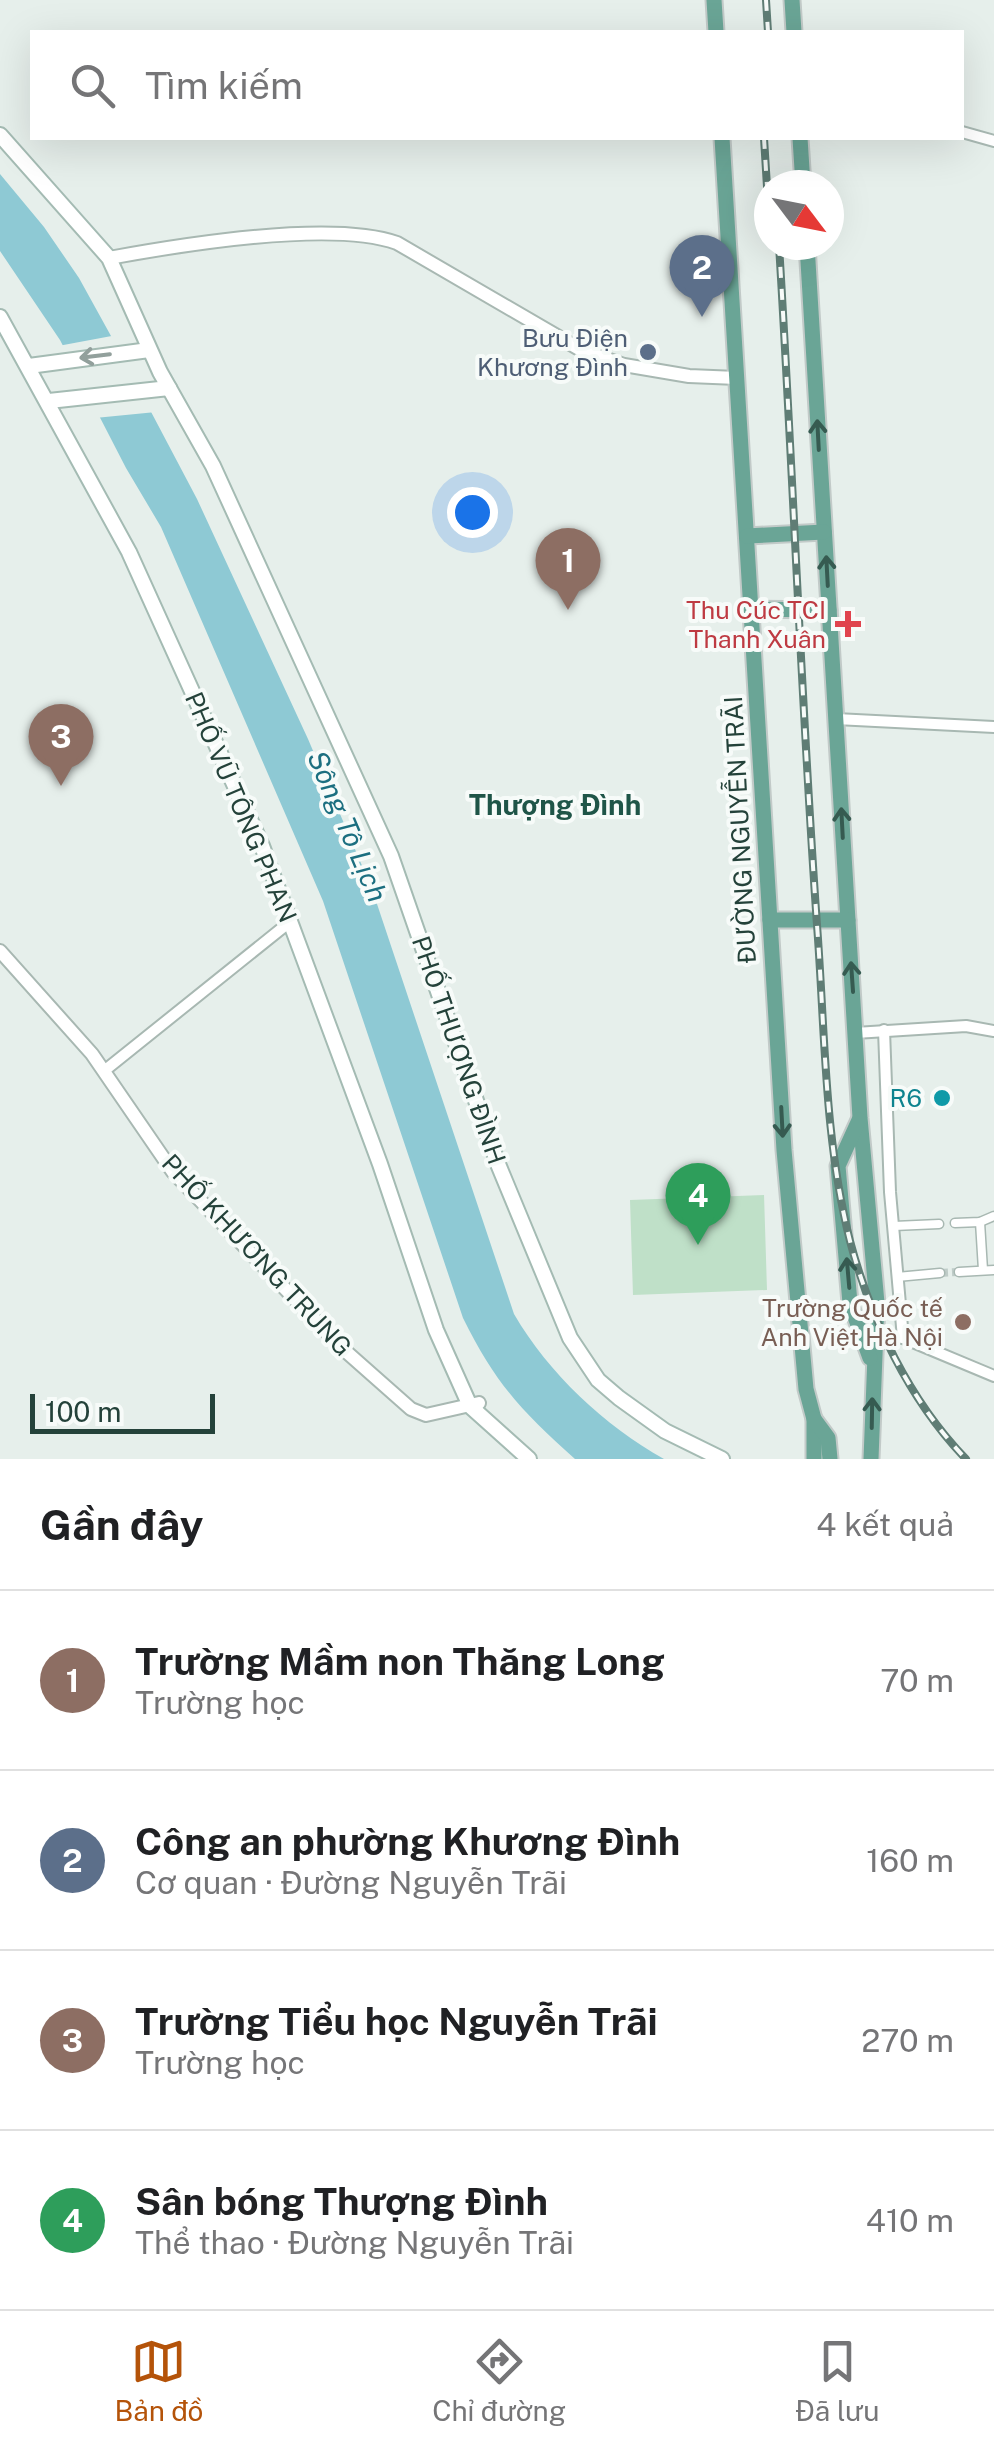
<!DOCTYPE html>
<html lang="vi">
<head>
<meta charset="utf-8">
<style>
	body { margin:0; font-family:"Public Sans",sans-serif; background:#f6f6f6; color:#202124 }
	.compass { position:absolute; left:754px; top:170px; width:90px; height:90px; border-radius:50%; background:#fff; box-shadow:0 10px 40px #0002; rotate:122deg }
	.scale { position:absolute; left:30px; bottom:25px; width:185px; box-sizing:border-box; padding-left:10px; border:5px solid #24423a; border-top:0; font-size:28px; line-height:35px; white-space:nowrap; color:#24423a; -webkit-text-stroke:8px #f7fbf9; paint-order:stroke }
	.you { position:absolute; left:472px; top:512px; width:35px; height:35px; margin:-25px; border:8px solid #fff; border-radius:50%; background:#1a73e8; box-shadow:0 0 0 15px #1a73e833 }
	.badge { display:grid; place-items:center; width:65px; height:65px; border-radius:50%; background:#b45309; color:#fff; font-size:32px; font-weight:700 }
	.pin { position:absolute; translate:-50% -82px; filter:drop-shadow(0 2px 5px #0008) }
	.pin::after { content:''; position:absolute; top:52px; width:35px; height:30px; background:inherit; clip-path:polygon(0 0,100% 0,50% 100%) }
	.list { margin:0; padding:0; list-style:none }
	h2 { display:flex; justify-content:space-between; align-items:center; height:130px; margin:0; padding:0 40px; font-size:42px }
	h2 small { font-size:32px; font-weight:400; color:#757577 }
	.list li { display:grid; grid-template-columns:65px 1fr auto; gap:30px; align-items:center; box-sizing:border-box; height:180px; padding:0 40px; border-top:2px solid #e0e0e0 }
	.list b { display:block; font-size:38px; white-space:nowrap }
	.list p { margin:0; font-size:32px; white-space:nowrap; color:#757577 }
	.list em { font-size:32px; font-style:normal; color:#757577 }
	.icon { flex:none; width:55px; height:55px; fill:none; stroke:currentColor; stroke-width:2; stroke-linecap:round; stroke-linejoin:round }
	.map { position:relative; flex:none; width:994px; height:1459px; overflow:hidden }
	.search { position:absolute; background:#fff; box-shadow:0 10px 40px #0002; left:30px; right:30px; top:30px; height:110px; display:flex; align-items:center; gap:25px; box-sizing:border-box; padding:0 35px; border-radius:0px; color:#757577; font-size:38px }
	.sheet { height:850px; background:#fff }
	nav { display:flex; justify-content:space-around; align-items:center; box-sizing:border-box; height:140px; border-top:2px solid #e0e0e0; background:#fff; font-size:28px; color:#757577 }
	nav a { display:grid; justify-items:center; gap:5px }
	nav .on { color:#b45309 }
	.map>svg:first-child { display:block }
</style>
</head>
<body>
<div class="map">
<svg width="994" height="1459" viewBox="0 0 994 1459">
	<rect width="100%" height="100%" fill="#e6efeb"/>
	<polygon fill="#bfe0c8" points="764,1195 767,1290 633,1295 630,1200"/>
	<path fill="#8ec9d4" d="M0,174L44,227L79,278L111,336L197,499L308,739L372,889L514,1314C549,1374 604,1425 664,1459H575C522,1412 495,1383 463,1318L323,901L161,527L126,468L60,340L0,251Z"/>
	<polygon fill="#e6efeb" points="117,335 156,412 95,418 58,346"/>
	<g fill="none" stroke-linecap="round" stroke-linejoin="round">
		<polyline stroke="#bfccc8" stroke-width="8" stroke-dasharray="8 4" stroke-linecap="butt" points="940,1273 959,1272"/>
		<defs>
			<g id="pedestrian">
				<polyline points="980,1222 983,1270"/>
				<polyline points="955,1223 980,1222 994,1216"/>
				<polyline points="894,1226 939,1224"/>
				<polyline points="959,1272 994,1270"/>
				<polyline points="897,1277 940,1273"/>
			</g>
			<g id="minor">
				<polyline points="962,132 994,141"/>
				<polyline points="836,719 994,727"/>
				<polyline points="884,1030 890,1192 903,1338"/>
				<polyline points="855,1033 966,1026 994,1031"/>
				<polyline points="104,1071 291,921"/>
				<polyline points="880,1345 884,1335 903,1338 994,1376"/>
			</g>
			<g id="tertiary">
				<path d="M109,258C180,245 332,220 397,243L581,350L624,365L689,376L737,378"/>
				<polyline points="0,951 92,1054 173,1172 342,1348 411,1409 426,1415 479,1403"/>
			</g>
			<g id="secondary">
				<polyline points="0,135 109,258 160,372 213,466 391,856 498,1164 570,1338 598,1380 619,1398 665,1431 722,1459"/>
				<polyline points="0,317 129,552 262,846 380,1164 436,1330 470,1406 529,1459"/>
				<polyline points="29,366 149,350"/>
				<polyline points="49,401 169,388"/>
			</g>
			<g id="primary">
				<polyline points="714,0 716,32"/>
				<polyline points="792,0 794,32"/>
				<polyline points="722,138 784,1150 806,1389 814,1419 814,1459"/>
				<polyline points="800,138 803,185"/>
				<polyline points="807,245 860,1118 877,1303 871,1459"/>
				<polyline points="747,536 824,532"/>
				<polyline points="751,609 829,610"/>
				<polyline points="770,920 848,920"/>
				<polyline points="859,1120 838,1166 850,1303 870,1358"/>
				<polyline points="814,1419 828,1438 830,1459"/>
			</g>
		</defs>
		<use href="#pedestrian" stroke="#a8b8b2" stroke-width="11"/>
		<use href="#minor" stroke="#a8b8b2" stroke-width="14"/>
		<use href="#tertiary" stroke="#a8b8b2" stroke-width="16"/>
		<use href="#secondary" stroke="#a4bbb3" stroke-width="18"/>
		<use href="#primary" stroke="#c2cac8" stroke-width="19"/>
		<use href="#pedestrian" stroke="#fff" stroke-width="8"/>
		<use href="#minor" stroke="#fff" stroke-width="10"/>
		<use href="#tertiary" stroke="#fff" stroke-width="12"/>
		<use href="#secondary" stroke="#fff" stroke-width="14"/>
		<use href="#primary" stroke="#6aa596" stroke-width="15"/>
		<defs>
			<g id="rail">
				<polyline points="766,0 768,32"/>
				<polyline points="764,138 769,219"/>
				<path d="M779,245C793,472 801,699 817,925C825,1029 824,1139 850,1241C871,1320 909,1400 966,1459"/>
			</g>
		</defs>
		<use href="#rail" stroke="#5f7d75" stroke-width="8"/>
		<use href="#rail" stroke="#f7fbf9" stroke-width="4" stroke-dasharray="11" stroke-linecap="butt"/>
	</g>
	<defs><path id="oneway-shaft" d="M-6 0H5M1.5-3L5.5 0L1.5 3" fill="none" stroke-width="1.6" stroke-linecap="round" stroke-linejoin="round" transform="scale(2.5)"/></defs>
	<use stroke="#92a09c" href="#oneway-shaft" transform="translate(95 356) rotate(173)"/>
	<g stroke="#365b51">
		<use href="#oneway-shaft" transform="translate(818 435) rotate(-93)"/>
		<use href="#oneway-shaft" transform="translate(827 571) rotate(-93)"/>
		<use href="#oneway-shaft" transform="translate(842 823) rotate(-93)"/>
		<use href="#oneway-shaft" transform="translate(852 977) rotate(-94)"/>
		<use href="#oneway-shaft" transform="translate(782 1122) rotate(87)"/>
		<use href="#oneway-shaft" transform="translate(848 1273) rotate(-95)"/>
		<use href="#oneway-shaft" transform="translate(872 1413) rotate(-89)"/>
	</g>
	<circle fill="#5c6f8a" stroke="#f7fbf9" stroke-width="4" cx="648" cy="352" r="10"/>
	<path fill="#e0444e" stroke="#f7fbf9" stroke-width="4" d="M843 609h10v10h10v10h-10v10h-10v-10h-10v-10h10z"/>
	<circle fill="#0f9aa8" stroke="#f7fbf9" stroke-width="4" cx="942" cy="1098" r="10"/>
	<circle fill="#8d6e63" stroke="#f7fbf9" stroke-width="4" cx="963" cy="1322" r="10"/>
	<g text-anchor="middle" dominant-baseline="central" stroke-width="8" stroke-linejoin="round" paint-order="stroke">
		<g font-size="25" fill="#4e5e75" stroke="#f7fbf9" text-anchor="end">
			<text x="628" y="338">Bưu Điện<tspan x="628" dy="29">Khương Đình</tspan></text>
		</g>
		<g font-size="25" fill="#be3a42" stroke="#f7fbf9" text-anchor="end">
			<text x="826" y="610">Thu Cúc TCI<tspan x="826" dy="29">Thanh Xuân</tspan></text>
		</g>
		<g font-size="25" fill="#24423a" stroke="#f7fbf9">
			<text transform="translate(241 807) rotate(67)">PHỐ VŨ TÔNG PHAN</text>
			<text transform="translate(740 830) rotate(-93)">ĐƯỜNG NGUYỄN TRÃI</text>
			<text transform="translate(459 1050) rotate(71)">PHỐ THƯỢNG ĐÌNH</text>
			<text transform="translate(257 1255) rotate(47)">PHỐ KHƯƠNG TRUNG</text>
		</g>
		<g font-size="25" fill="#0d838f" stroke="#f7fbf9" text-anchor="end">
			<text x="922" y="1098">R6</text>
		</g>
		<g font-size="25" fill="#785e54" stroke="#f7fbf9" text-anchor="end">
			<text x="943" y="1308">Trường Quốc tế<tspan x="943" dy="29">Anh Việt Hà Nội</tspan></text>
		</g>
		<g font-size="28" font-weight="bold" fill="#1f5548" stroke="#f7fbf9">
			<text x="555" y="804">Thượng Đình</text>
		</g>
		<g font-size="28" font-style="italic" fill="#1c6f80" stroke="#f7fbf9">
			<text transform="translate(348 826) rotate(67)">Sông Tô Lịch</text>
		</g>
	</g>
</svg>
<svg class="compass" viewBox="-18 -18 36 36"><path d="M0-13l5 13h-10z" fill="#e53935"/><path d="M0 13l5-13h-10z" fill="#757577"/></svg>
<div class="scale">100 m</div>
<div class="you"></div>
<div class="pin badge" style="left:568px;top:610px;background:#8d6e63">1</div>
<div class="pin badge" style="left:702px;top:317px;background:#5c6f8a">2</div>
<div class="pin badge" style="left:61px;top:786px;background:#8d6e63">3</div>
<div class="pin badge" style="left:698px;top:1245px;background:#2e9e5b">4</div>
<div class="search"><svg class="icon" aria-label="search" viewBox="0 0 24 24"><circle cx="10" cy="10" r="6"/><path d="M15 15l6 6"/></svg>Tìm kiếm</div>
</div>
<section class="sheet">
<h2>Gần đây<small>4 kết quả</small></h2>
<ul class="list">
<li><span class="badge" style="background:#8d6e63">1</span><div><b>Trường Mầm non Thăng Long</b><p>Trường học</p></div><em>70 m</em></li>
<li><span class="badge" style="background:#5c6f8a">2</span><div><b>Công an phường Khương Đình</b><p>Cơ quan · Đường Nguyễn Trãi</p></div><em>160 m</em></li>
<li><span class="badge" style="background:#8d6e63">3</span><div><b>Trường Tiểu học Nguyễn Trãi</b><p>Trường học</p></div><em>270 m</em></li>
<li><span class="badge" style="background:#2e9e5b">4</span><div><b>Sân bóng Thượng Đình</b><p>Thể thao · Đường Nguyễn Trãi</p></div><em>410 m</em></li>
</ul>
</section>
<nav>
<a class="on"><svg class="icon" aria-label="map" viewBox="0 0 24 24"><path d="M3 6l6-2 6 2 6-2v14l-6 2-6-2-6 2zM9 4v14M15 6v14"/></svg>Bản đồ</a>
<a><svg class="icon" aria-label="directions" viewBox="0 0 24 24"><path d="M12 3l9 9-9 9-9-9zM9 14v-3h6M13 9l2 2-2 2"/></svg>Chỉ đường</a>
<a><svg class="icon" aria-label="saved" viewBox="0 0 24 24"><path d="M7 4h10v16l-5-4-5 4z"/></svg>Đã lưu</a>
</nav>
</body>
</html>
